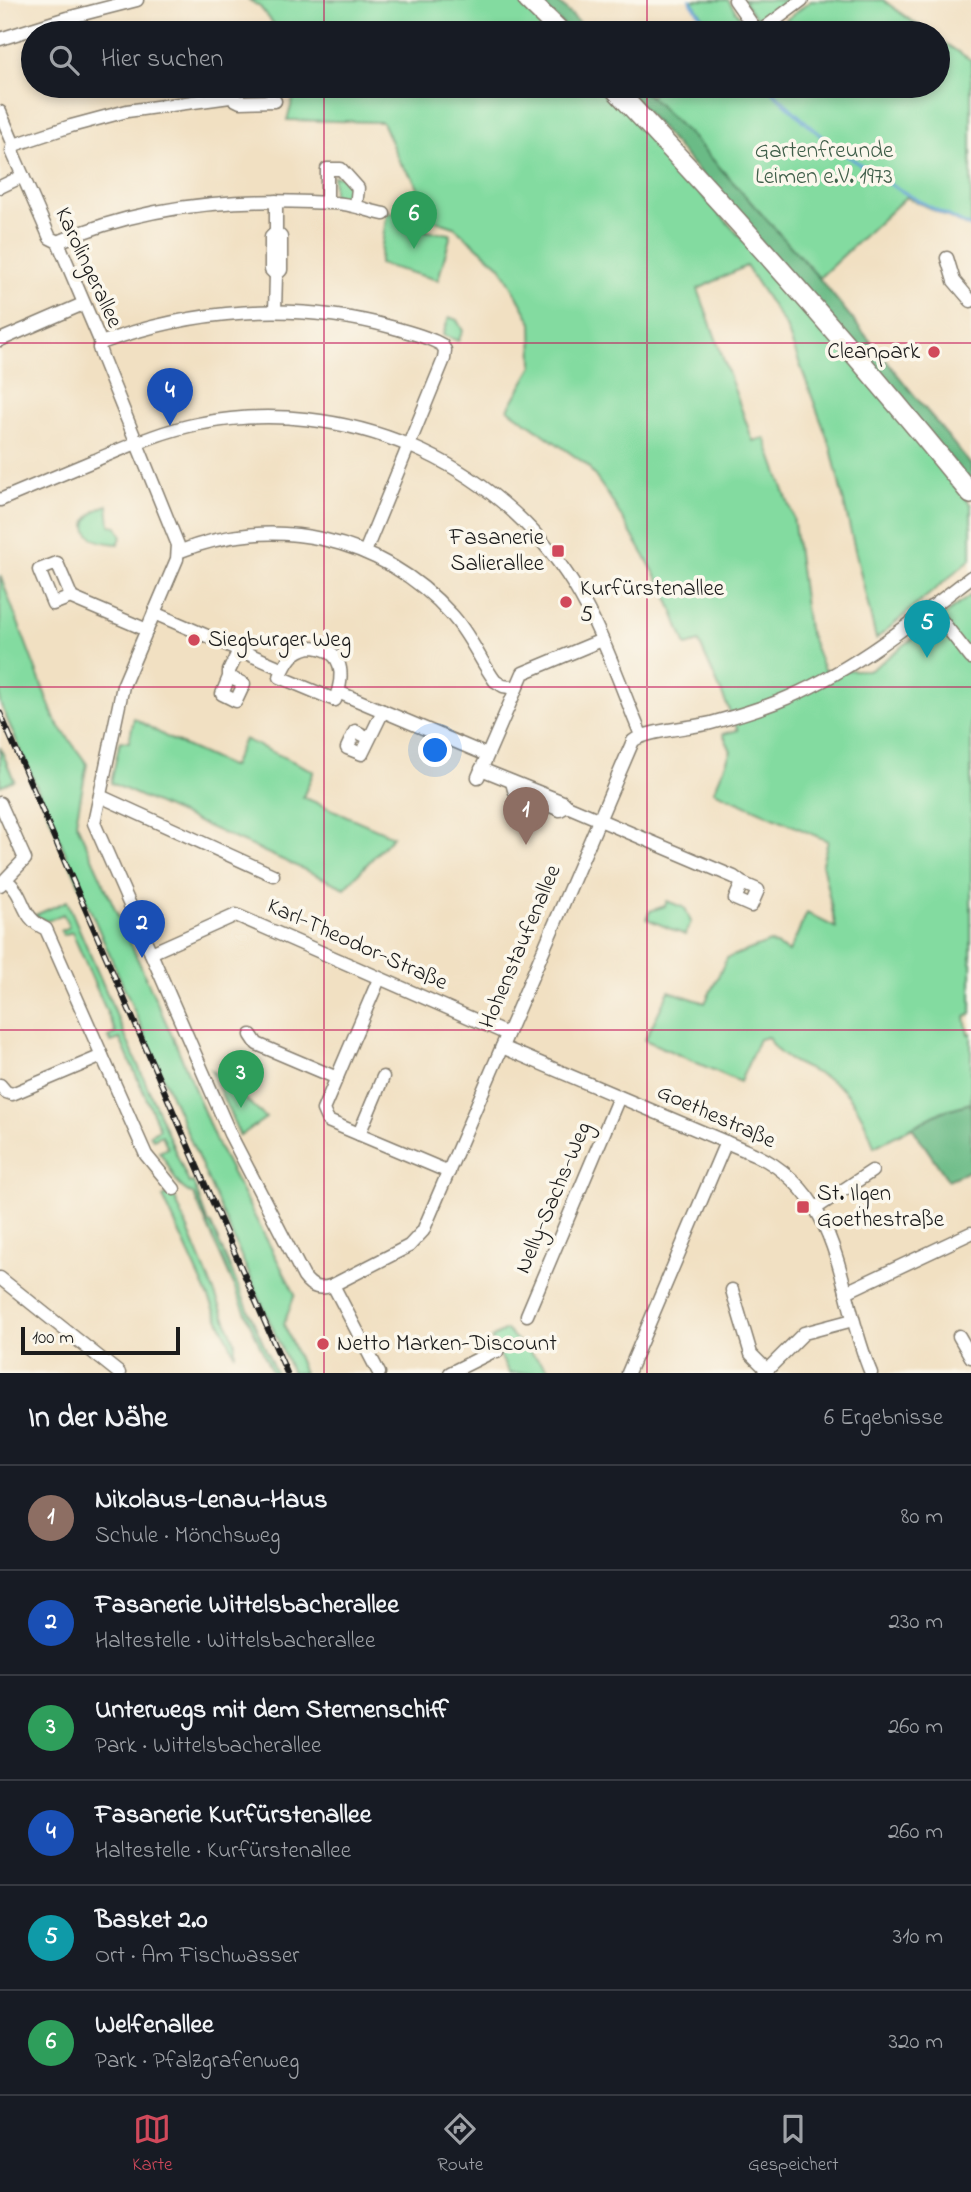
<!DOCTYPE html>
<html lang="de">
<head>
<meta charset="utf-8">
<style>
	body { margin:0; font-family:"Indie Flower",sans-serif; background:#242831; color:#f1f3f6 }
	.scale { position:absolute; left:21px; bottom:18px; width:159px; box-sizing:border-box; padding-left:7px; border:4px solid #1c1c1c; border-top:0; font-size:19px; line-height:24px; white-space:nowrap; color:#1c1c1c; -webkit-text-stroke:5px #fbf7ec; paint-order:stroke }
	.you { position:absolute; left:436px; top:751px; width:24px; height:24px; margin:-18px; border:5px solid #fff; border-radius:50%; background:#1a73e8; box-shadow:0 0 0 10px #1a73e833 }
	.badge { display:grid; place-items:center; width:46px; height:46px; border-radius:50%; background:#d1495b; color:#fff; font-size:23px; font-weight:700 }
	.pin { position:absolute; translate:-50% -58px; filter:drop-shadow(0 2px 4px #0008) }
	.pin::after { content:''; position:absolute; top:37px; width:24px; height:21px; background:inherit; clip-path:polygon(0 0,100% 0,50% 100%) }
	.list { margin:0; padding:0; list-style:none }
	h2 { display:flex; justify-content:space-between; align-items:center; height:91px; margin:0; padding:0 28px; font-size:30px }
	h2 small { font-size:23px; font-weight:400; color:#9ea1a6 }
	.list li { display:grid; grid-template-columns:46px 1fr auto; gap:21px; align-items:center; box-sizing:border-box; height:105px; padding:0 28px; border-top:2px solid #363941 }
	.list b { display:block; font-size:26px; white-space:nowrap }
	.list p { margin:0; font-size:23px; white-space:nowrap; color:#9ea1a6 }
	.list em { font-size:23px; font-style:normal; color:#9ea1a6 }
	.icon { flex:none; width:38px; height:38px; fill:none; stroke:currentColor; stroke-width:2; stroke-linecap:round; stroke-linejoin:round }
	.map { position:relative; flex:none; width:971px; height:1373px; overflow:hidden }
	.search { position:absolute; background:#171b24; box-shadow:0 4px 10px #0003; left:21px; right:21px; top:21px; height:77px; display:flex; align-items:center; gap:18px; box-sizing:border-box; padding:0 24px; border-radius:38px; color:#9ea1a6; font-size:26px }
	.sheet { height:721px; background:#171b24 }
	nav { display:flex; justify-content:space-around; align-items:center; box-sizing:border-box; height:98px; border-top:2px solid #363941; background:#171b24; font-size:19px; color:#9ea1a6 }
	nav a { display:grid; justify-items:center; gap:4px }
	nav .on { color:#d1495b }
	.map>svg:first-child { display:block }
</style>
</head>
<body>
<div class="map">
<svg width="971" height="1373" viewBox="0 0 971 1373">
	<rect width="100%" height="100%" fill="#fbf7ec"/>
	<filter id="ink" filterUnits="userSpaceOnUse"><feTurbulence type="fractalNoise" baseFrequency=".0143" numOctaves="2"/><feDisplacementMap in="SourceGraphic" scale="14" xChannelSelector="R" yChannelSelector="G"/><feConvolveMatrix kernelMatrix="1 2 1 2 8 2 1 2 1" color-interpolation-filters="sRGB"/></filter>
	<filter id="wash" filterUnits="userSpaceOnUse"><feTurbulence type="fractalNoise" baseFrequency=".00686" numOctaves="4" result="noise"/><feDisplacementMap in="SourceGraphic" scale="28" xChannelSelector="R" yChannelSelector="G"/><feGaussianBlur stdDeviation="1.57" result="paint"/><feColorMatrix in="noise" values="0 0 0 0 0 0 0 0 0 0 0 0 0 0 0 0 0 1.4 0 .05"/><feComposite in="paint" operator="in"/></filter>
	<g filter="url(#wash)">
		<rect width="100%" height="100%" fill="#f1e0c2"/>
		<g fill="#83dba0" stroke="#507c5e" stroke-width="2">
			<polygon points="249,0 518,0 552,33 281,33 260,7"/>
			<polygon points="691,0 728,0 744,23 727,33 715,33"/>
			<polygon points="743,0 789,0 758,21"/>
			<polygon points="812,0 883,0 928,33 769,33"/>
			<polygon points="938,39 971,60 971,228 906,197 819,278 695,140 649,97 662,86 938,86"/>
			<path d="M294,86H604L856,365L971,505V559L876,639L831,448L786,327L746,266L698,289L753,441L765,438L793,516L808,629L824,670H871L971,595V1014L965,1017L968,1034L971,1033V1103L943,1111L874,1147C867,1123 856,1099 835,1083C815,1069 777,1062 768,1037L759,1039L740,1082L645,1040L669,991L705,1003L727,958L770,942L789,952L807,913L836,928L822,863L828,841L714,791L731,751L723,734L738,730L699,642L686,646L664,589L609,496L587,465L508,409L533,366L532,323L501,267L454,227L433,220L413,178L400,163L382,122L287,120L295,93Z"/>
			<polygon points="333,176 341,176 354,191 352,199 333,197"/>
			<polygon points="422,211 426,231 451,234 438,280 379,264 387,213"/>
			<polygon points="449,317 457,320 463,331 458,341 443,335"/>
			<path d="M108,505L110,525L116,526L122,536L118,544C111,543 101,543 95,539C75,526 93,509 108,505Z"/>
			<polygon points="0,575 55,720 87,764 76,822 178,1049 218,1146 295,1294 284,1324 304,1373 292,1373 0,703"/>
			<polygon points="134,718 170,739 232,767 244,739 314,771 303,797 393,836 345,888 111,783 120,741 129,742"/>
			<polygon points="0,747 14,780 0,786"/>
			<path d="M67,901L189,1183L193,1182L208,1223L211,1224L276,1373H272L194,1195C170,1184 175,1170 159,1152L168,1148L162,1135L153,1139L150,1134L160,1129L120,1039L111,1042L108,1037L116,1033L72,932L63,935L61,931L69,927L63,914L47,921L33,916Z"/>
			<polygon points="667,901 685,908 691,922 685,935 647,919 650,911 665,906"/>
			<polygon points="211,1070 219,1075 266,1118 240,1136"/>
			<polygon points="172,1191 235,1342 235,1355 163,1197"/>
			<polygon points="506,1330 553,1373 509,1373 491,1338"/>
		</g>
		<g fill="#6abb86" stroke="#436c51" stroke-width="2">
			<polygon points="538,0 556,0 590,33 571,33"/>
			<polygon points="624,86 639,86 695,140 819,278 971,465 971,483"/>
			<polygon points="971,1103 971,1170 948,1180 912,1127 943,1111"/>
		</g>
		<g fill="none" stroke-linecap="round" stroke-linejoin="round">
			<g stroke="#62a1d4" stroke-width="3.5">
				<polyline points="690,0 713,33"/>
				<path d="M767,86C785,103 803,121 823,137C868,173 918,203 971,227"/>
			</g>
		</g>
	</g>
	<g filter="url(#ink)">
		<g fill="none" stroke-linecap="round" stroke-linejoin="round">
			<defs>
				<g id="minor">
					<polyline points="735,0 758,33 802,0"/>
					<polyline points="0,39 67,18 137,0"/>
					<path d="M0,112L14,145L12,151L50,238L58,242L101,343L99,348L102,357L178,545L177,559L123,686L94,823L230,1134L304,1277C312,1288 320,1290 333,1285L409,1246L423,1231L633,741C646,730 692,728 711,723C733,717 756,710 777,702C850,673 910,624 971,577"/>
					<polyline points="14,145 71,126 127,111 230,97 240,102 275,101"/>
					<polyline points="0,187 23,176"/>
					<polyline points="327,203 327,169 341,169 358,188 356,206"/>
					<path d="M58,242C136,208 225,198 310,202C324,203 340,202 353,206C363,208 373,212 384,214"/>
					<polyline points="947,258 954,281 971,301"/>
					<polyline points="276,275 271,270 271,237 276,232"/>
					<polyline points="275,311 276,275 281,270 281,237 276,232 276,201"/>
					<polyline points="0,340 83,304"/>
					<path d="M101,343C193,309 295,301 391,327C408,332 427,336 442,345L445,350L444,359L365,552"/>
					<path d="M0,500C31,487 62,474 93,461C127,447 161,431 198,424C343,395 496,459 574,585C603,632 620,685 641,735"/>
					<path d="M178,552C273,513 382,537 451,614C470,634 479,659 495,681L503,686L516,688"/>
					<polyline points="71,597 53,604 39,570 57,563 72,598 147,630"/>
					<polyline points="931,607 971,658"/>
					<polyline points="154,613 283,669"/>
					<path d="M310,647C344,648 345,675 335,700L280,677C287,661 292,651 310,647Z"/>
					<polyline points="229,677 222,694 236,701 244,684 229,677 229,671 239,650"/>
					<polyline points="338,692 487,755"/>
					<polyline points="369,738 355,731 347,748 362,754 383,711"/>
					<polyline points="481,769 563,802 567,806 734,877 742,883 758,890 751,906 735,899 742,883"/>
					<polyline points="478,777 523,673 602,640"/>
					<polyline points="512,782 514,790 560,810 567,806"/>
					<polyline points="100,796 273,875"/>
					<polyline points="0,803 25,859 0,885"/>
					<path d="M6,880C27,896 19,917 46,929L146,1155L174,1189"/>
					<polyline points="151,953 236,915 507,1034"/>
					<polyline points="379,979 323,1110 328,1121 449,1172"/>
					<polyline points="251,1035 257,1044 337,1078"/>
					<path d="M502,1047L754,1154C845,1196 837,1294 871,1373"/>
					<polyline points="0,1085 6,1092 12,1094 102,1056"/>
					<polyline points="359,1134 383,1077"/>
					<polyline points="816,1208 872,1171"/>
					<polyline points="0,1278 119,1373"/>
					<polyline points="333,1285 379,1373"/>
					<polyline points="732,1290 751,1354 767,1370"/>
					<polyline points="846,1292 971,1233"/>
					<polyline points="527,1315 619,1097"/>
					<polyline points="959,1336 971,1357"/>
					<polyline points="450,1373 494,1351 497,1352"/>
					<polyline points="628,1373 726,1142"/>
					<polyline points="764,1373 804,1333 853,1320"/>
				</g>
				<g id="primary">
					<polyline points="528,0 562,33"/>
					<path d="M612,86C737,218 857,353 971,494"/>
				</g>
			</defs>
			<use href="#minor" stroke="#867e6f" stroke-width="15"/>
			<use href="#primary" stroke="#867e6f" stroke-width="22"/>
			<use href="#minor" stroke="#fff" stroke-width="12"/>
			<use href="#primary" stroke="#fff" stroke-width="19"/>
			<defs>
				<polyline id="rail" points="0,713 287,1373"/>
			</defs>
			<use href="#rail" stroke="#1c1c1c" stroke-width="6"/>
			<use href="#rail" stroke="#fbf7ec" stroke-width="3.5" stroke-dasharray="10" stroke-linecap="butt"/>
		</g>
	</g>
	<path fill="none" stroke="#c2185b" stroke-width="2" stroke-opacity="0.55" d="M324,0V33M647,0V33M324,86V1373M647,86V1373M0,343H971M0,687H971M0,1030H971"/>
	<g fill="#d1495b" stroke="#fbf7ec" stroke-width="2.5">
		<circle cx="934" cy="352" r="7"/>
		<rect x="551" y="544" width="14" height="14" rx="3.5"/>
		<circle cx="566" cy="602" r="7"/>
		<circle cx="194" cy="640" r="7"/>
		<rect x="796" y="1200" width="14" height="14" rx="3.5"/>
		<circle cx="323" cy="1344" r="7"/>
	</g>
	<g text-anchor="middle" dominant-baseline="central" stroke-width="7" stroke-linejoin="round" paint-order="stroke">
		<g font-size="23" fill="#405f4a" stroke="#fbf7ec">
			<text x="824" y="151">Gartenfreunde<tspan x="824" dy="26">Leimen e.V. 1973</tspan></text>
		</g>
		<g font-size="23" fill="#1c1c1c" stroke="#fbf7ec">
			<text transform="translate(88 268) rotate(65)">Karolingerallee</text>
			<text transform="translate(357 945) rotate(24)">Karl-Theodor-Straße</text>
			<text transform="translate(521 947) rotate(-67)">Hohenstaufenallee</text>
			<text transform="translate(716 1117) rotate(24)">Goethestraße</text>
			<text transform="translate(554 1198) rotate(-67)">Nelly-Sachs-Weg</text>
		</g>
		<g font-size="23" fill="#1c1c1c" stroke="#fbf7ec" text-anchor="start">
			<text x="920" y="352" text-anchor="end">Cleanpark</text>
			<text x="544" y="538" text-anchor="end">Fasanerie<tspan x="544" dy="26">Salierallee</tspan></text>
			<text x="580" y="589">Kurfürstenallee<tspan x="580" dy="26">5</tspan></text>
			<text x="208" y="640">Siegburger Weg</text>
			<text x="817" y="1194">St. Ilgen<tspan x="817" dy="26">Goethestraße</tspan></text>
			<text x="337" y="1344">Netto Marken-Discount</text>
		</g>
	</g>
</svg>
<div class="scale">100 m</div>
<div class="you"></div>
<div class="pin badge" style="left:526px;top:845px;background:#8d6e63">1</div>
<div class="pin badge" style="left:142px;top:958px;background:#1a4fb4">2</div>
<div class="pin badge" style="left:241px;top:1108px;background:#2e9e5b">3</div>
<div class="pin badge" style="left:170px;top:426px;background:#1a4fb4">4</div>
<div class="pin badge" style="left:927px;top:658px;background:#0f9aa8">5</div>
<div class="pin badge" style="left:414px;top:249px;background:#2e9e5b">6</div>
<div class="search"><svg class="icon" aria-label="search" viewBox="0 0 24 24"><circle cx="10" cy="10" r="6"/><path d="M15 15l6 6"/></svg>Hier suchen</div>
</div>
<section class="sheet">
<h2>In der Nähe<small>6 Ergebnisse</small></h2>
<ul class="list">
<li><span class="badge" style="background:#8d6e63">1</span><div><b>Nikolaus-Lenau-Haus</b><p>Schule · Mönchsweg</p></div><em>80 m</em></li>
<li><span class="badge" style="background:#1a4fb4">2</span><div><b>Fasanerie Wittelsbacherallee</b><p>Haltestelle · Wittelsbacherallee</p></div><em>230 m</em></li>
<li><span class="badge" style="background:#2e9e5b">3</span><div><b>Unterwegs mit dem Sternenschiff</b><p>Park · Wittelsbacherallee</p></div><em>260 m</em></li>
<li><span class="badge" style="background:#1a4fb4">4</span><div><b>Fasanerie Kurfürstenallee</b><p>Haltestelle · Kurfürstenallee</p></div><em>260 m</em></li>
<li><span class="badge" style="background:#0f9aa8">5</span><div><b>Basket 2.0</b><p>Ort · Am Fischwasser</p></div><em>310 m</em></li>
<li><span class="badge" style="background:#2e9e5b">6</span><div><b>Welfenallee</b><p>Park · Pfalzgrafenweg</p></div><em>320 m</em></li>
</ul>
</section>
<nav>
<a class="on"><svg class="icon" aria-label="map" viewBox="0 0 24 24"><path d="M3 6l6-2 6 2 6-2v14l-6 2-6-2-6 2zM9 4v14M15 6v14"/></svg>Karte</a>
<a><svg class="icon" aria-label="directions" viewBox="0 0 24 24"><path d="M12 3l9 9-9 9-9-9zM9 14v-3h6M13 9l2 2-2 2"/></svg>Route</a>
<a><svg class="icon" aria-label="saved" viewBox="0 0 24 24"><path d="M7 4h10v16l-5-4-5 4z"/></svg>Gespeichert</a>
</nav>
</body>
</html>
